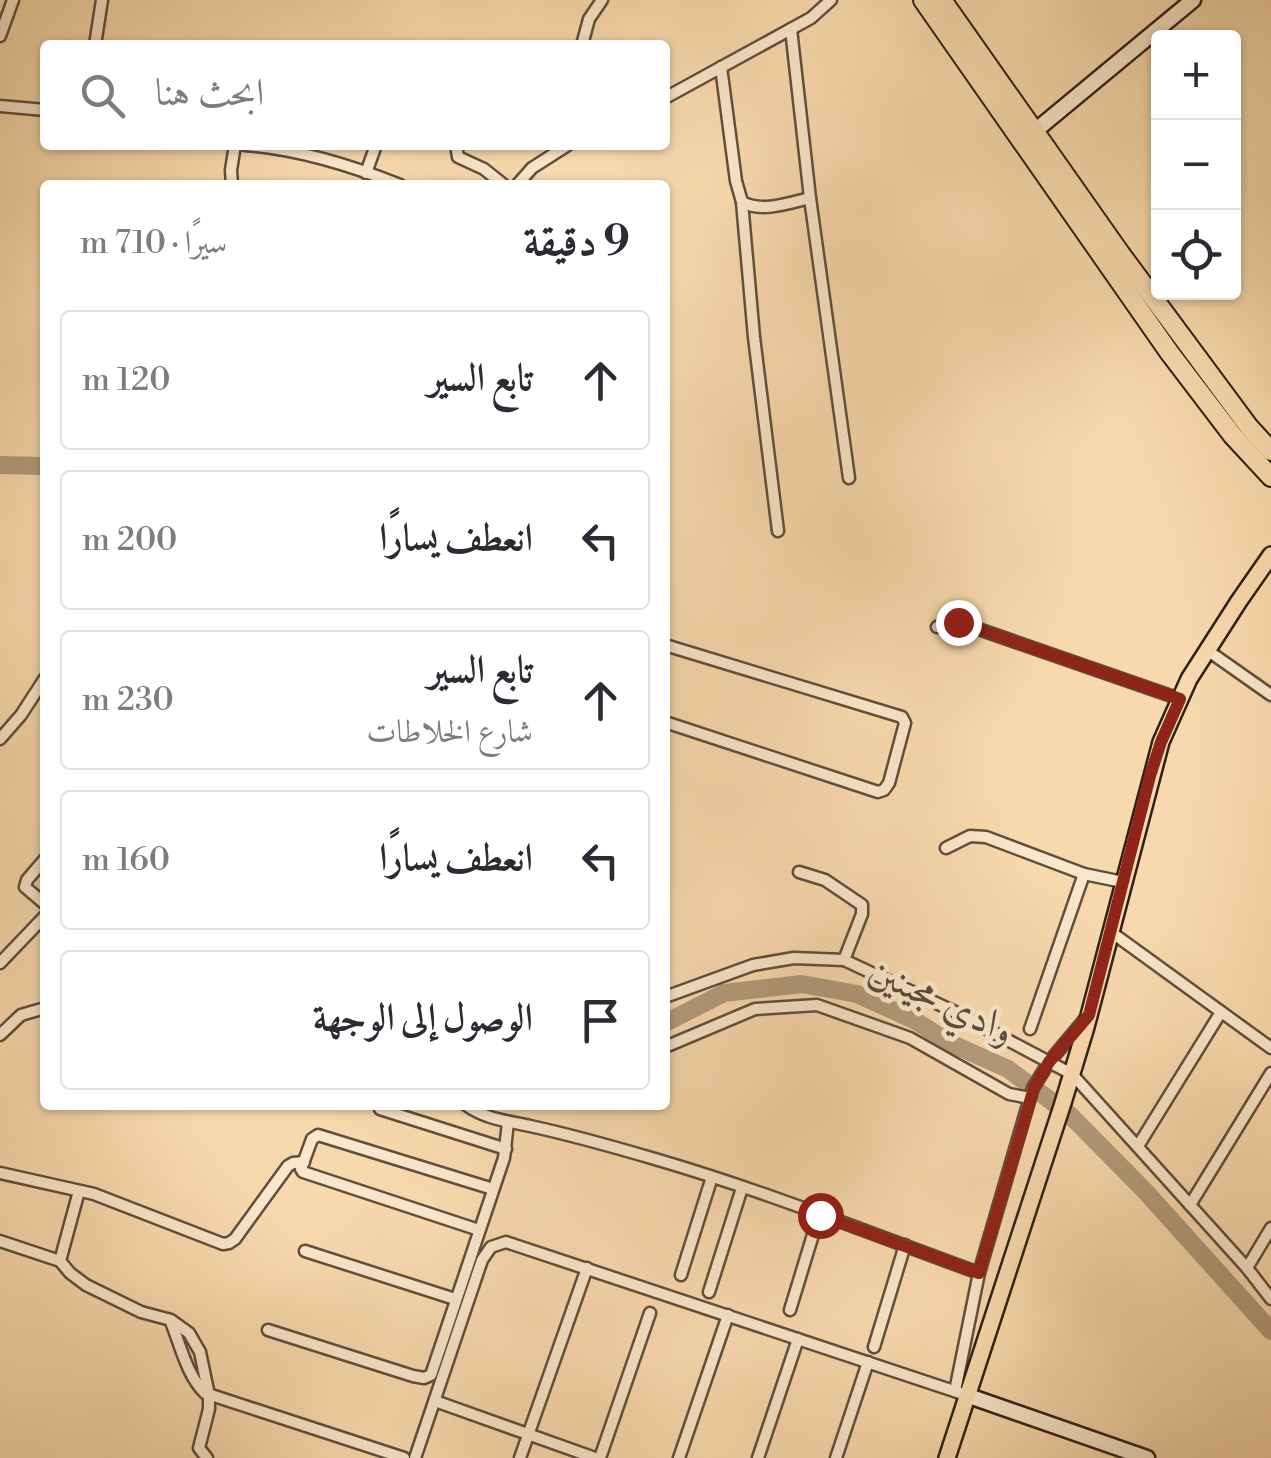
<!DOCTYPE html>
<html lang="ar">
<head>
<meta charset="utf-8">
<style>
	body { margin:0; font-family:"Libre Bodoni",Amiri,serif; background:#f7f7f7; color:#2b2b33; direction:rtl }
	.controls { position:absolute; right:30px; top:30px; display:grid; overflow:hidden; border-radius:10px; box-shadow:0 2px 8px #0004 }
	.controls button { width:90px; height:90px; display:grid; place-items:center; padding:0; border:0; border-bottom:2px solid #e1e1e2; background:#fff; color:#2b2b33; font:50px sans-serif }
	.stop { position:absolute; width:30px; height:30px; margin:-22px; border:8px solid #8f2418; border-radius:50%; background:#fff }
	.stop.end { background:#8f2418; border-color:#fff; box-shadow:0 2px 10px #0008 }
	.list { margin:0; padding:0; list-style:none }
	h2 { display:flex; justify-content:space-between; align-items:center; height:130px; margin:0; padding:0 40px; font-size:42px }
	h2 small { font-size:32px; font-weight:400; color:#7c7c81 }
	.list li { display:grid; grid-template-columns:65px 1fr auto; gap:30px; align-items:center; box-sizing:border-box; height:140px; margin:0 20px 20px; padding:0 20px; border:2px solid #e1e1e2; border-radius:10px }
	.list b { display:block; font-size:38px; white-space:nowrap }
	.list p { margin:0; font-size:32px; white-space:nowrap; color:#7c7c81 }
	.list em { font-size:32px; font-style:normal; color:#7c7c81 }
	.icon { flex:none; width:55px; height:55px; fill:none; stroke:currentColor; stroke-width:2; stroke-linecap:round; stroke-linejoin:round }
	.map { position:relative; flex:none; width:1271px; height:1458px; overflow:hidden; direction:ltr }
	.search { position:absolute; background:#fff; box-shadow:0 2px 8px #0004; left:40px; top:40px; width:630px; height:110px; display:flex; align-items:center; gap:25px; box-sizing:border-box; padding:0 35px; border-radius:10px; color:#7c7c81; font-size:38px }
	.panel { position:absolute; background:#fff; box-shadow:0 2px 8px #0004; left:40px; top:180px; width:630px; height:930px; border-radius:10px; direction:rtl }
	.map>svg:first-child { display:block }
</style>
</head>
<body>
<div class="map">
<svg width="1271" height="1458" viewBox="0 0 1271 1458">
	<rect width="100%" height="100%" fill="#f8d9ad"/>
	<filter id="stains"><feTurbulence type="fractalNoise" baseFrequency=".002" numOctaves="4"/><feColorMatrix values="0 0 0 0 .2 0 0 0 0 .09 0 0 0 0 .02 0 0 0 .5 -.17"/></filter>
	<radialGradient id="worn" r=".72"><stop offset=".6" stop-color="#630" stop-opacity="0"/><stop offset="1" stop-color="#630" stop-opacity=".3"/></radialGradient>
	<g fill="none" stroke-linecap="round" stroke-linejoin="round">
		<g stroke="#b39a7a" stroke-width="18">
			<polyline points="0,465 45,466"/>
			<polyline points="665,1023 724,993 802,984 857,994 914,1020 950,1043 1008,1069 1070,1115 1145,1191 1271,1331"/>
		</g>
		<defs>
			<g id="street">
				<polyline points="791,29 810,198 849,478"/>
				<polyline points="0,36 13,0"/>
				<polyline points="95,45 102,0"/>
				<polyline points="582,45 589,19 602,0"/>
				<path d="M721,67L736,181L742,202C762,213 789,203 810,198"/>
				<polyline points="665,98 811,18 831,0"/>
				<polyline points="0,106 45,110"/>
				<path d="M245,145C298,149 350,165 400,185"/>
				<polyline points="456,145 458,157 484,169 504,185"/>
				<polyline points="366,173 376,145"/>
				<polyline points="232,185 231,170 235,145"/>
				<polyline points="517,185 532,168 568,145"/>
				<polyline points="742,202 754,337 778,531"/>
				<polyline points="937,627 947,622 958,622 1180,699"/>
				<polyline points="665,645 902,717 905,723 889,783 884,790 878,792 665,722"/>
				<polyline points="1207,650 1271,695"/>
				<polyline points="0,739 21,715 45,678"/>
				<polyline points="946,848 970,836 986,837 1084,874 1123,882"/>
				<polyline points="45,859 27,880 25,887 45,904"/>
				<polyline points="799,872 825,880 862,905 862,914 844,960"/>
				<polyline points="1111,932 1271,1048"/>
				<polyline points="0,963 45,916"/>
				<polyline points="665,997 753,965 794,958 844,960 951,1010 1049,1062 1085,1019"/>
				<polyline points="1030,1029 1084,874"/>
				<polyline points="0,1035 21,1015 45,1008"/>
				<polyline points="665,1047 755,1009 817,1005 910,1038 1009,1094 1030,1098 1033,1088 1049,1062 1072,1074 1247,1268 1271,1299"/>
				<path d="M466,1105C485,1119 507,1121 530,1126C572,1135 614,1147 655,1159C765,1191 872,1234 979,1273L955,1391"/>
				<polyline points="380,1109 506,1149"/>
				<polyline points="1138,1146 1221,1012"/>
				<polyline points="0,1173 94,1194 223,1244 229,1243 235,1239 288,1166 293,1163 304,1162"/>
				<polyline points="1190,1205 1271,1073"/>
				<polyline points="479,1230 303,1172 301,1169 312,1139 318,1135 493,1189"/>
				<polyline points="0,1241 60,1261 70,1273 86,1285 141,1312 171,1320 189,1333 200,1352 209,1395 209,1409 199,1448 207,1458"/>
				<polyline points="305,1251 455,1299"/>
				<polyline points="60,1261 79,1191"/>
				<polyline points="1247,1268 1271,1228"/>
				<polyline points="979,1273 1030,1098"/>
				<polyline points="681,1275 712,1177"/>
				<polyline points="709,1292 742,1188"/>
				<polyline points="790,1310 819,1215"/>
				<path d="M171,1322C180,1344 187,1376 205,1393L404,1458"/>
				<polyline points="268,1330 413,1376 424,1378 431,1375 504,1158 508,1122"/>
				<polyline points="874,1347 905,1245"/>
				<polyline points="435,1401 595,1458"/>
				<polyline points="415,1458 482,1260 491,1247 506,1242 969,1396"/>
				<polyline points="520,1458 587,1268"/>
				<polyline points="600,1458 650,1313"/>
				<polyline points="679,1458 728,1315"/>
				<polyline points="758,1458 798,1339"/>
				<polyline points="836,1458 868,1362"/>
			</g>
			<g id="secondary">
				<polyline points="1035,131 1193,0"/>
				<polyline points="969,1396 1147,1458"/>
			</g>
			<polyline id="primary" points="947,1458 1063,1103 1086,1027 1161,742 1189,679 1239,601 1271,555"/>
			<g id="highway">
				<polyline points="923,0 1169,352 1233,436 1271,477"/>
				<polyline points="942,0 1120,253 1249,427 1271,451"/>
			</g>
		</defs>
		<use href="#street" stroke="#604f3c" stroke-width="15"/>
		<use href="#secondary" stroke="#2d2117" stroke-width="19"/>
		<use href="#primary" stroke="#2d2117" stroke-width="20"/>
		<use href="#highway" stroke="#2d2117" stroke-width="22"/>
		<use href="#street" stroke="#fae6ca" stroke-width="10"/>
		<use href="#secondary" stroke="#fae6ca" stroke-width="14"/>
		<use href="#primary" stroke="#f8d9ad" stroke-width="15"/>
		<use href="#highway" stroke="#f8d9ad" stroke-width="18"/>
	</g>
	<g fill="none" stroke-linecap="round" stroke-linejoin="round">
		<polyline stroke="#8f2418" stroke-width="12" points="820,1215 979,1273 1034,1088 1049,1062 1089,1015 1150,776 1161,742 1180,699 958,622"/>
	</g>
	<g text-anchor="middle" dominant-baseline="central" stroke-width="9" stroke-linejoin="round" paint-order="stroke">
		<g font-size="40" font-style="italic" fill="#5c4b3a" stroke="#fae6ca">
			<text transform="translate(942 1001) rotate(25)">وادي مجينين</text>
		</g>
	</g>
	<rect width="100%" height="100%" filter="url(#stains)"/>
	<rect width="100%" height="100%" fill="url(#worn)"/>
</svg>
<div class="controls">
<button>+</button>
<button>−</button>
<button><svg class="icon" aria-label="locate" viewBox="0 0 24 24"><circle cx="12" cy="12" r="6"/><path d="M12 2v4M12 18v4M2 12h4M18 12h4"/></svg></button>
</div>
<div class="stop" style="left:820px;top:1215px"></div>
<div class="stop end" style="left:958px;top:622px"></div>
<div class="search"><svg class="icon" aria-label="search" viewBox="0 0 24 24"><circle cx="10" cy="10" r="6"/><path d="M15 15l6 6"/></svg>ابحث هنا</div>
<section class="panel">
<h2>9 دقيقة<small>سيرًا · 710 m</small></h2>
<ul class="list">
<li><svg class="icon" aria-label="ahead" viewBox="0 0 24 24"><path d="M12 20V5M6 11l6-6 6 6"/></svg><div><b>تابع السير</b></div><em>120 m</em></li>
<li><svg class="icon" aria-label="left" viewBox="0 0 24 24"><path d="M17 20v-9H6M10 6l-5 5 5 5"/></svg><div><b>انعطف يسارًا</b></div><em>200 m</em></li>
<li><svg class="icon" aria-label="ahead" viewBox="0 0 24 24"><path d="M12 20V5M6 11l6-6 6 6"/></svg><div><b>تابع السير</b><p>شارع الخلاطات</p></div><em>230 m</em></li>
<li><svg class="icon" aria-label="left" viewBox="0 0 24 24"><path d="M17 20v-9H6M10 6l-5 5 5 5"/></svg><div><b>انعطف يسارًا</b></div><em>160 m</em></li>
<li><svg class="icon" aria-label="arrive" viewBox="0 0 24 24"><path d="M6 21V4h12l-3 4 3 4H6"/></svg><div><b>الوصول إلى الوجهة</b></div></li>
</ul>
</section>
</div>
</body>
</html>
